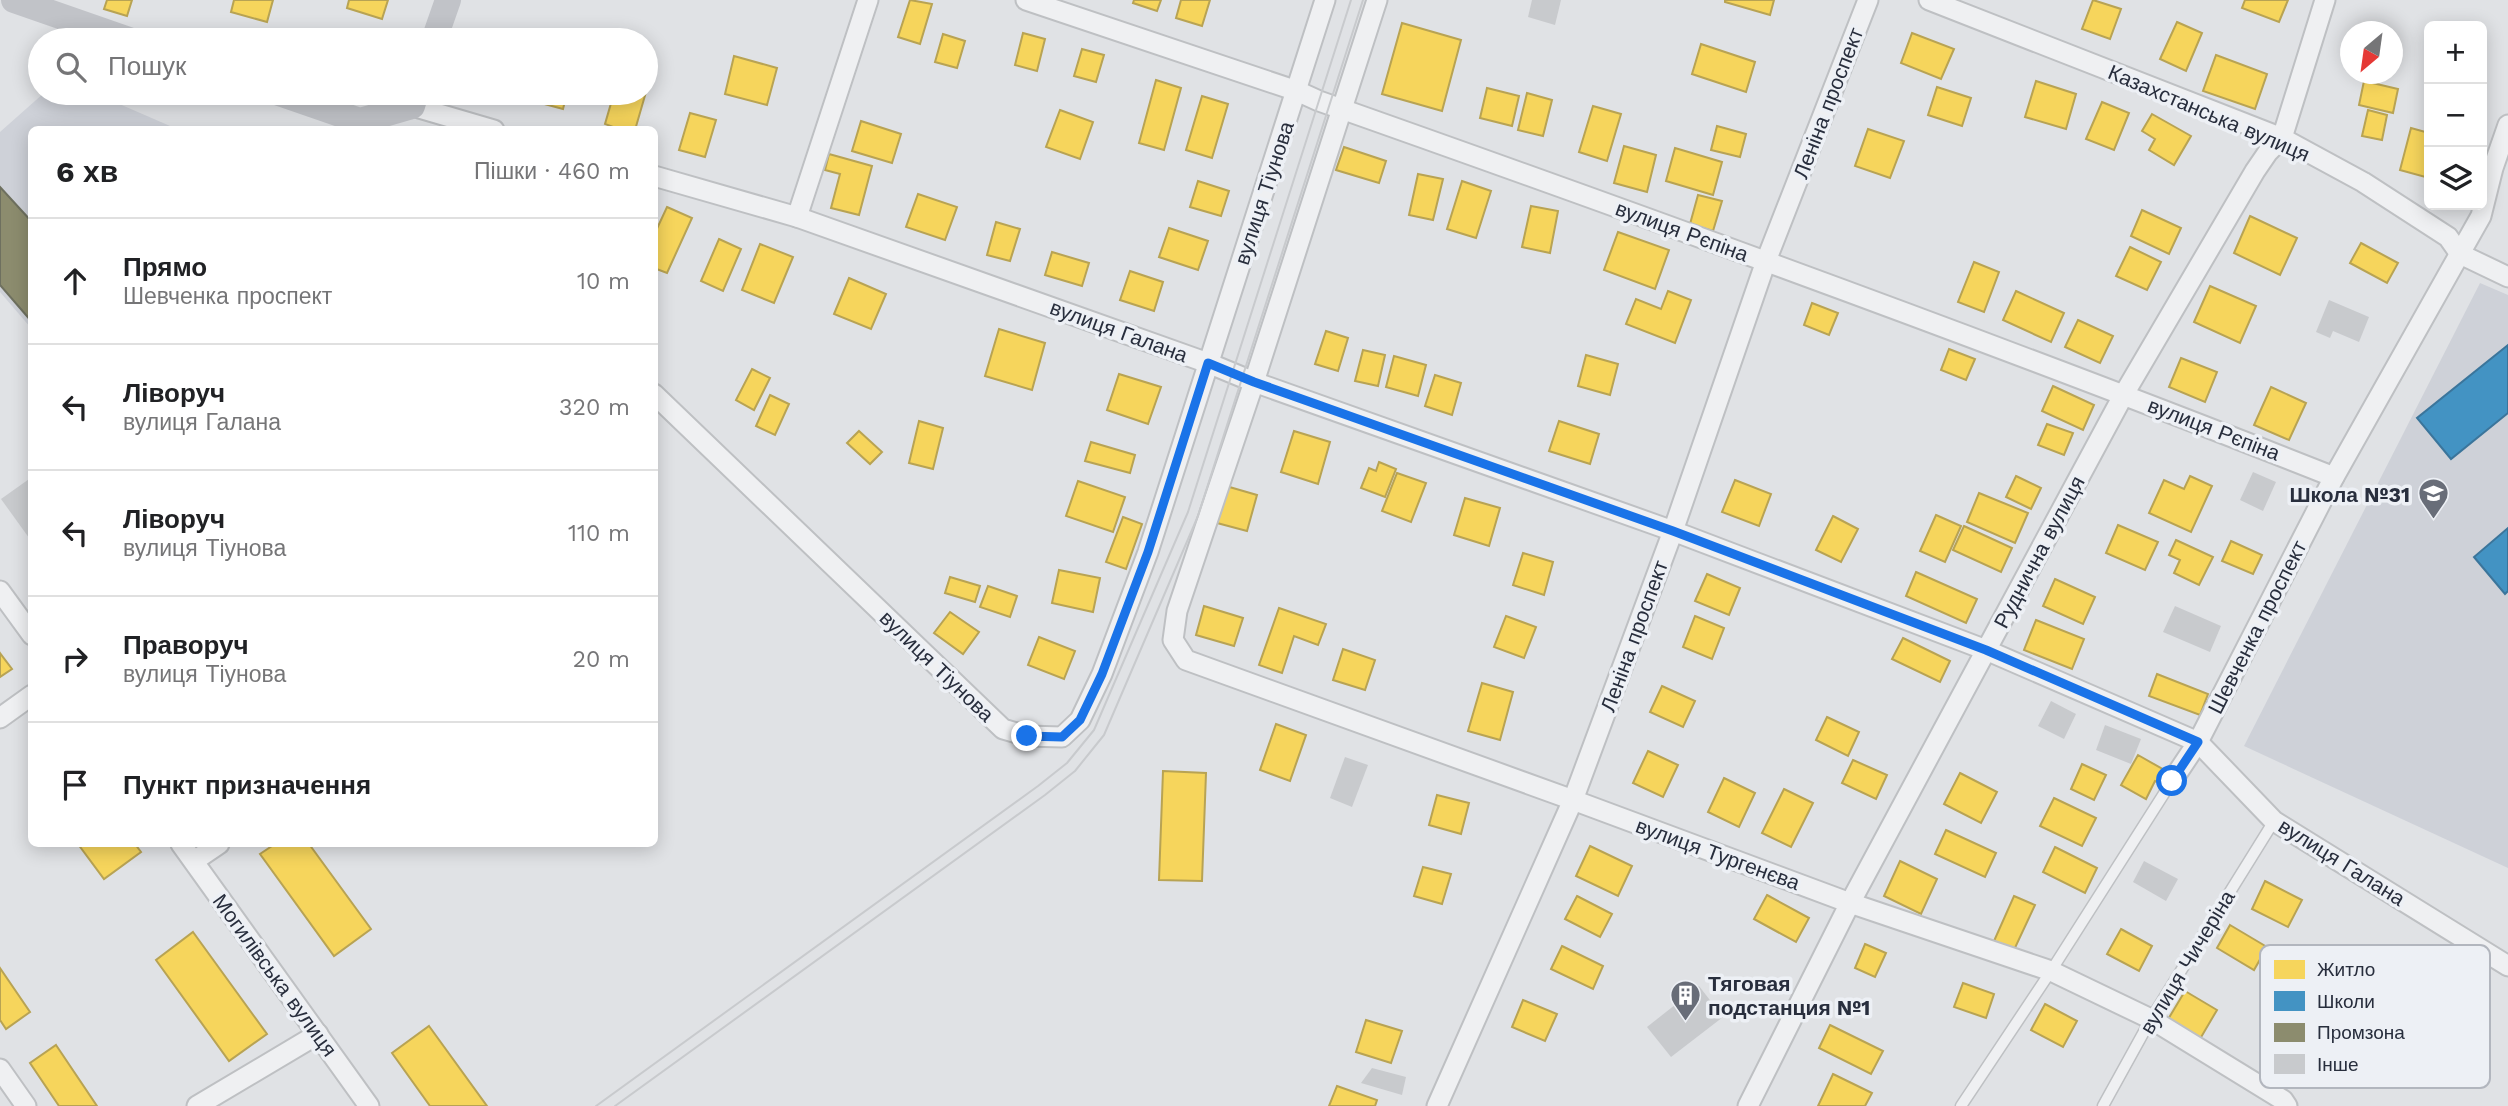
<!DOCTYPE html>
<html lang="uk">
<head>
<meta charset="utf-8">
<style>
	body { margin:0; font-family:"Work Sans",sans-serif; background:#f6f6f6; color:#202124 }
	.controls { position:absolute; right:21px; top:21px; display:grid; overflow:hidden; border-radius:10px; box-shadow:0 4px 18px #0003 }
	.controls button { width:63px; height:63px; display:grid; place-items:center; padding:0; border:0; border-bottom:2px solid #e0e0e0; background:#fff; color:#202124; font:35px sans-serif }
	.compass { position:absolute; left:2340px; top:21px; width:63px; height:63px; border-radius:50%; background:#fff; box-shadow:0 4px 18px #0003; rotate:209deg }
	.stop { position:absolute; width:21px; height:21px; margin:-16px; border:5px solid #1a73e8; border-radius:50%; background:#fff }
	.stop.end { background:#1a73e8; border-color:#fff; box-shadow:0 2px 7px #0008 }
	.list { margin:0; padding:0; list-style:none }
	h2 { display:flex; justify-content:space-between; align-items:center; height:91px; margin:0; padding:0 28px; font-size:30px }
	h2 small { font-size:23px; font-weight:400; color:#757577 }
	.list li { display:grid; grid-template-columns:46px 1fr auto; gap:21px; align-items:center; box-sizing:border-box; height:126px; padding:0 28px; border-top:2px solid #e0e0e0 }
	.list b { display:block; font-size:26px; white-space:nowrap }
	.list p { margin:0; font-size:23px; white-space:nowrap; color:#757577 }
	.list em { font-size:23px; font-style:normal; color:#757577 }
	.icon { flex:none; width:38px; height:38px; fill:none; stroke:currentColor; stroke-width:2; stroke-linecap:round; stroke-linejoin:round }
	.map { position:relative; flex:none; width:2508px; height:1106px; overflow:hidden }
	.search { position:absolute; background:#fff; box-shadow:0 4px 18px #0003; left:28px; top:28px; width:630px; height:77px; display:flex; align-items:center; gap:18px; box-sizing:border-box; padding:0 24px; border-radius:38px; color:#757577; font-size:26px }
	.panel { position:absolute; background:#fff; box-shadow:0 4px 18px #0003; left:28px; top:126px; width:630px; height:721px; border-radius:10px }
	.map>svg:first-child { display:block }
</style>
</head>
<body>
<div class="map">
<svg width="2508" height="1106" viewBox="0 0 2508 1106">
	<rect width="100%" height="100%" fill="#e0e2e5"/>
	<g fill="#ced1d8">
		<polygon points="44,93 94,93 177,129 32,130 31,328 0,292 0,132"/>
		<polygon points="2480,283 2508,295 2508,868 2244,746"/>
	</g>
	<g fill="#f6d55c" stroke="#b8a353" stroke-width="2">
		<polygon points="107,0 132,0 127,16 104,9"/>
		<polygon points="234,0 273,0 267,22 231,12"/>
		<polygon points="349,0 388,0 382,19 347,8"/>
		<polygon points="910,0 932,4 920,44 898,37"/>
		<polygon points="1134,0 1161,0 1157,11 1133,3"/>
		<polygon points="1181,0 1210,0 1202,26 1176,18"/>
		<polygon points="1725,0 1774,0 1770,15 1725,2"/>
		<polygon points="2093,0 2121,9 2110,39 2082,29"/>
		<polygon points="2245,0 2288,0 2279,22 2242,8"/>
		<polygon points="2177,22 2202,33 2186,71 2160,59"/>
		<polygon points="1402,23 1461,40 1442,111 1382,94"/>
		<polygon points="1023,33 1045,39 1037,71 1015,65"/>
		<polygon points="1912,33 1954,49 1941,79 1901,63"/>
		<polygon points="943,34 965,41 957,68 935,62"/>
		<polygon points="1701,44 1755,62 1746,92 1692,74"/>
		<polygon points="1082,49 1104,55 1096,82 1074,76"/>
		<polygon points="2216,55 2267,74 2255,109 2203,91"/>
		<polygon points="734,56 777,68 767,105 725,94"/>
		<polygon points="1156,80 1181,88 1164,150 1139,143"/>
		<polygon points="2036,81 2076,94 2066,129 2025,117"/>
		<polygon points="2364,81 2398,89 2393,113 2359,105"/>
		<polygon points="1937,87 1971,98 1962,126 1928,115"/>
		<polygon points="1487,88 1519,96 1512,126 1480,118"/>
		<polygon points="646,92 635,130 621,130 605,124 614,93"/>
		<polygon points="539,93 567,93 563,109 537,102"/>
		<polygon points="1527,93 1552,100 1543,136 1518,130"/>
		<polygon points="1202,96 1228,104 1212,158 1186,150"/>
		<polygon points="2102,102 2129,113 2114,150 2086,139"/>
		<polygon points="1593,106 1621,114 1607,161 1579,152"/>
		<polygon points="1060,110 1093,122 1080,159 1046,147"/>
		<polygon points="2368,110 2387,115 2382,140 2362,136"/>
		<polygon points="690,113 716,120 705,157 679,150"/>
		<polygon points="2152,114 2191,136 2174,165 2149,150 2155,139 2142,131"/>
		<polygon points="861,121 901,134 892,163 852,151"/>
		<polygon points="1717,126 1746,134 1740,157 1711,150"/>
		<polygon points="2411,128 2429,133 2429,178 2400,170"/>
		<polygon points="1868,129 1904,141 1890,178 1855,166"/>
		<polygon points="1624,146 1656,155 1647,192 1614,183"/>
		<polygon points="1344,147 1386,161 1379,183 1336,170"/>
		<polygon points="1675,148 1722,162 1713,195 1666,181"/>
		<polygon points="829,154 872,166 859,215 831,208 840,174 825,170"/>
		<polygon points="1418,174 1443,179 1433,220 1409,215"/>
		<polygon points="1198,181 1229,191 1221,216 1190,207"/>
		<polygon points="1462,181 1491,191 1476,238 1447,229"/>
		<polygon points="918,194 957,207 945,240 906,227"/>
		<polygon points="1698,195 1722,201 1713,231 1690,224"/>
		<polygon points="1531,206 1558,211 1550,253 1522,247"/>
		<polygon points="667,207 692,218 667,273 654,268 654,235"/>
		<polygon points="2142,210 2181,228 2169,254 2131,236"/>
		<polygon points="2250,216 2297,238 2280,275 2234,253"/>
		<polygon points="996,222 1020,229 1010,261 987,255"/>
		<polygon points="1169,228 1208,241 1198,270 1159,257"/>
		<polygon points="1618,232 1669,250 1655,289 1604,270"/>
		<polygon points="719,239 741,249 723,291 701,281"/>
		<polygon points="2361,243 2398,263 2387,283 2350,263"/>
		<polygon points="760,244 793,257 774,303 742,290"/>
		<polygon points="2130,247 2161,262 2147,290 2116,276"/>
		<polygon points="1052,252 1089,263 1082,286 1045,275"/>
		<polygon points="1974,262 1999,272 1984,312 1958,302"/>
		<polygon points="1130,271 1163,282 1154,311 1120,300"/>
		<polygon points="849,278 886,294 871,329 834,314"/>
		<polygon points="2210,286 2256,306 2240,343 2194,322"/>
		<polygon points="1668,291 1691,300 1675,343 1626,324 1636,299 1661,309"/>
		<polygon points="2016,291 2064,313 2051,342 2003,320"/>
		<polygon points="1812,303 1838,313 1829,335 1804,325"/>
		<polygon points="2078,320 2113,336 2100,363 2065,347"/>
		<polygon points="999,329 1045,343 1032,390 985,376"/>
		<polygon points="1326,331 1348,338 1338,371 1315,364"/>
		<polygon points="1949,349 1975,359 1966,380 1941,370"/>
		<polygon points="1363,350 1385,355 1378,386 1355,381"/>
		<polygon points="1586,355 1618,364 1610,395 1578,386"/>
		<polygon points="1394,356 1426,365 1418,396 1386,387"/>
		<polygon points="2181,358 2217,372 2205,402 2169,387"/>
		<polygon points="752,369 770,378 754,410 736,400"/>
		<polygon points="1119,374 1161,387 1148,424 1107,410"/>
		<polygon points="1435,375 1461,383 1452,415 1425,406"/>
		<polygon points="2053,386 2094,405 2083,430 2042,411"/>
		<polygon points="2271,387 2306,403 2289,440 2254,425"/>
		<polygon points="770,395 789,404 775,435 756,426"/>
		<polygon points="919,421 943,428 933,469 909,463"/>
		<polygon points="1559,421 1599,434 1590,464 1549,451"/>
		<polygon points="2047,424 2073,433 2064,455 2038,445"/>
		<polygon points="859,431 882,452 870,464 847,443"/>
		<polygon points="1294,431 1330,442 1318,484 1281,472"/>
		<polygon points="1091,442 1135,455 1130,473 1085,461"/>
		<polygon points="1379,462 1396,469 1385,497 1361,488 1369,468 1376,471"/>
		<polygon points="1397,473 1426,483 1411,522 1382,511"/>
		<polygon points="2016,476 2041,488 2031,509 2006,497"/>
		<polygon points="2190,476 2212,486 2191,532 2149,513 2164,480 2184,489"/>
		<polygon points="1735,480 1771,494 1759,526 1722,512"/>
		<polygon points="1078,481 1125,497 1113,532 1066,516"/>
		<polygon points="1226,486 1257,495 1247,531 1217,523"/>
		<polygon points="1979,493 2028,513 2015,543 1967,522"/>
		<polygon points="1465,498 1500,508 1489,546 1454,535"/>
		<polygon points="1936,515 1961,526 1945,562 1920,551"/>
		<polygon points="1833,516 1858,529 1841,562 1816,550"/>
		<polygon points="1123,517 1142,524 1126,569 1106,562"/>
		<polygon points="2118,525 2158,542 2145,570 2106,553"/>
		<polygon points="1964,526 2012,548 2001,572 1953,550"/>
		<polygon points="2176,540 2213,557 2199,585 2174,573 2180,560 2169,555"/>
		<polygon points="2231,541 2262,555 2253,574 2222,561"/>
		<polygon points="1523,553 1553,562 1544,595 1513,585"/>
		<polygon points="1059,570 1100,578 1093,612 1052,603"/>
		<polygon points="1916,572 1977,599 1966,623 1906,596"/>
		<polygon points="1707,574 1740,588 1729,615 1695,601"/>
		<polygon points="950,577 980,586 975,602 945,593"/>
		<polygon points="2055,579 2095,597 2083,624 2043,606"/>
		<polygon points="988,586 1017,596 1010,617 980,607"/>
		<polygon points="1204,606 1243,618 1234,646 1196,635"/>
		<polygon points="1279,608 1326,624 1318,645 1294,636 1282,673 1259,665"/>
		<polygon points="950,612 979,632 963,654 934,633"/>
		<polygon points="1506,616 1536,627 1524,658 1494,647"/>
		<polygon points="1695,616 1724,628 1712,659 1683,647"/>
		<polygon points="2036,620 2084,639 2072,669 2024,650"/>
		<polygon points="1039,637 1075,651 1064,679 1028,665"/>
		<polygon points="1903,638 1950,661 1940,682 1892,659"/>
		<polygon points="1343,649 1375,660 1365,690 1333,680"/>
		<polygon points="0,653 12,669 0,677"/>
		<polygon points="2157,674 2208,694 2200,715 2149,696"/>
		<polygon points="1482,683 1513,692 1500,740 1468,731"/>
		<polygon points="1662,686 1695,701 1683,727 1650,712"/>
		<polygon points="1827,717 1859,732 1848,756 1816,740"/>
		<polygon points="1276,724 1306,735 1290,781 1260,770"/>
		<polygon points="1648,751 1678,765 1663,797 1633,783"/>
		<polygon points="2138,755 2166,771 2160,783 2155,781 2146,799 2121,785"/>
		<polygon points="1853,760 1887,775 1876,799 1842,783"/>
		<polygon points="2082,764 2106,775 2094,800 2071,789"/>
		<polygon points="1163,771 1206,773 1202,881 1159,880"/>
		<polygon points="1960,773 1997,792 1981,823 1944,804"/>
		<polygon points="1724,778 1755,793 1739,827 1708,812"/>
		<polygon points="1784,789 1813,803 1791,847 1762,833"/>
		<polygon points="1437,795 1469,803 1461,834 1429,825"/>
		<polygon points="2054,798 2096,818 2082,846 2040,826"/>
		<polygon points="1946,830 1996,853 1985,877 1935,854"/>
		<polygon points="78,844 135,844 141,852 104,879"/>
		<polygon points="275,844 309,844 371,929 334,956 260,854"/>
		<polygon points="1590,846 1632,866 1618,896 1576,876"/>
		<polygon points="2055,847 2097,868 2085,893 2043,872"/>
		<polygon points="1900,861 1937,879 1921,914 1884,896"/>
		<polygon points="1423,867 1451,874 1442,904 1414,896"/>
		<polygon points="2265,881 2302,900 2288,927 2252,909"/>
		<polygon points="1767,895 1809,918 1796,942 1754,919"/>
		<polygon points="1577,896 1612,914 1600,937 1565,919"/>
		<polygon points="2014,896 2035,905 2014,950 1994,941"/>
		<polygon points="2230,925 2267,947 2254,970 2217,948"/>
		<polygon points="2121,929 2152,946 2139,971 2107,954"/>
		<polygon points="193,932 267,1034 229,1061 156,960"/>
		<polygon points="1865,944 1886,953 1875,977 1855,968"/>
		<polygon points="1562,946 1603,966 1593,989 1551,969"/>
		<polygon points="0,968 30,1012 6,1029 0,1020"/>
		<polygon points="1963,983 1994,994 1986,1018 1954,1007"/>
		<polygon points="2185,991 2217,1010 2200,1039 2167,1021"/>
		<polygon points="1523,1000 1557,1014 1545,1041 1512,1027"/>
		<polygon points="2045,1004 2077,1021 2063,1047 2031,1030"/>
		<polygon points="1366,1020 1402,1031 1391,1063 1356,1052"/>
		<polygon points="1830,1025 1883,1051 1871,1074 1819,1048"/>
		<polygon points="429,1026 487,1106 430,1106 392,1053"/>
		<polygon points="56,1045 97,1106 59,1106 30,1063"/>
		<polygon points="1833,1074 1872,1093 1865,1106 1818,1106"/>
		<polygon points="1337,1086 1377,1100 1375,1106 1329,1106"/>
	</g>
	<g fill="#4393c3" stroke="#3b759b" stroke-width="2">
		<polygon points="2508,345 2508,413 2451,459 2417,418"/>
		<polygon points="2508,528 2508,591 2505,594 2474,557"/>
	</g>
	<polygon fill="#8c8c6e" stroke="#6e705f" stroke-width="2" points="0,187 32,222 32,322 0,285"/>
	<g fill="#c8cacd">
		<polygon points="1532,0 1561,0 1555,25 1528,17"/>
		<polygon points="2329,300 2369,317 2359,342 2333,331 2330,338 2316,332"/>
		<polygon points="2253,472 2276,482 2263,511 2240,500"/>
		<polygon points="32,477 32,542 1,499"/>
		<polygon points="2175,606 2221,626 2210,652 2163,632"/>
		<polygon points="2051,701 2076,714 2064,739 2038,726"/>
		<polygon points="2105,725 2141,739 2131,764 2096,750"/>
		<polygon points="1345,757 1368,765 1352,807 1330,798"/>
		<polygon points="2144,861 2178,879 2166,901 2133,882"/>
		<polygon points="1699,986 1723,1017 1671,1057 1647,1027"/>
		<polygon points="1372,1068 1406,1077 1402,1095 1361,1083"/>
	</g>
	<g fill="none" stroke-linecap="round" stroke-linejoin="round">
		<defs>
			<g id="lane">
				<polyline points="1961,1106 2051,971 2172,781"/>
				<polyline points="2103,1106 2151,1019 2274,821"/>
			</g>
			<g id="street">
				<path d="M1026,0L1297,91L1319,101C1659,221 1998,344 2334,477"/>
				<polyline points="1377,0 1254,382 1177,611 1173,640 1186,660 1573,800 1850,903 2051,971 2151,1019 2283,1100 2287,1106"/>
				<polyline points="1929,0 2282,138 2363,182 2448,237 2460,254 2508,277"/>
				<polyline points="412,106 494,130"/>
				<polyline points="654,176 797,217 1208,363 1254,382 1673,531 1986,650 2198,742 2274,821 2508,966"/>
				<polyline points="797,217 868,0"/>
				<polyline points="654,394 1003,729 1027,736 1062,737 1080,720 1102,674 1148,552 1325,0"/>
				<polyline points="0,591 32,635"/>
				<polyline points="0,718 32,695"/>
				<polyline points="2172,781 2198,742 2334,477 2481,216 2493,168 2508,125"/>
				<polyline points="181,844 369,1106"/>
				<polyline points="194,861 219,844"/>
				<polyline points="0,1069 26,1106"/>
				<polyline points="197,1106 318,1034"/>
				<polyline points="1437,1106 1573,800 1673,531 1766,261 1868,0"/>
				<polyline points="1748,1106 1850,903 2124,394 2255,171 2268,152 2282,138 2325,0"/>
			</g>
		</defs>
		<use href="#lane" stroke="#bec0c3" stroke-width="13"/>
		<use href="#street" stroke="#bec0c3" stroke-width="23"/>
		<use href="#lane" stroke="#eff0f2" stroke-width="10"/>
		<use href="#street" stroke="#eff0f2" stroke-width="19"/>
		<g stroke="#c1c3c8" stroke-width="26">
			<polyline points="14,0 129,40"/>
			<polyline points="434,40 448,0"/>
			<polyline points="279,93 360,121 412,106 416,93"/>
		</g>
		<g stroke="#c8cacd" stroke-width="2">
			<polyline points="596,1106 1038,786 1067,763 1094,730 1188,512 1351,0"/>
			<polyline points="615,1106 1045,795 1075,771 1104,735 1198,516 1363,0"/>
		</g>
	</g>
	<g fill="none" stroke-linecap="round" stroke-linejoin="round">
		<polyline stroke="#1a73e8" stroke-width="9" points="1027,736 1062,737 1080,720 1102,674 1148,552 1208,363 1254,382 1673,531 1986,650 2198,742 2172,781"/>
	</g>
	<defs>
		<symbol id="school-pin" viewBox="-11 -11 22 30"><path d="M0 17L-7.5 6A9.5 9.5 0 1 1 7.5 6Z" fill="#686d78" stroke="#edf0f5"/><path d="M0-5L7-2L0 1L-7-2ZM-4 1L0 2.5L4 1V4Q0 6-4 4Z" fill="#fff"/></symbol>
		<symbol id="building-pin" viewBox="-11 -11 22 30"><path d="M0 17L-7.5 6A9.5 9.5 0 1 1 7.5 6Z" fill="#686d78" stroke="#edf0f5"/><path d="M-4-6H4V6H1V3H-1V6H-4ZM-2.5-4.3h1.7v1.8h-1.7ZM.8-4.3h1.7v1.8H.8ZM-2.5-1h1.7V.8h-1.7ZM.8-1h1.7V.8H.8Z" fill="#fff"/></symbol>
	</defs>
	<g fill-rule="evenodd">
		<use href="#school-pin" x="2416" y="476" width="35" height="47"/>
		<use href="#building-pin" x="1668" y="978" width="35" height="47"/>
	</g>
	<g text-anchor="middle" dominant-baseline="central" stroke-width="7" stroke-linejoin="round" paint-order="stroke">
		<g font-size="21" fill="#282e3d" stroke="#edf0f5">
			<text transform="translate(1828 103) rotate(-69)">Леніна проспект</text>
			<text transform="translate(2209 113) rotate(23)">Казахстанська вулиця</text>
			<text transform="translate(1264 193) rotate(-72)">вулиця Тіунова</text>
			<text transform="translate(1682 231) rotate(20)">вулиця Рєпіна</text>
			<text transform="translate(1119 331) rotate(20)">вулиця Галана</text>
			<text transform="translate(2214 429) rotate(21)">вулиця Рєпіна</text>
			<text transform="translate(2039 552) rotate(-62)">Руднична вулиця</text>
			<text transform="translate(2257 627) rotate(-63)">Шевченка проспект</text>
			<text transform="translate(1634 636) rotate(-70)">Леніна проспект</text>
			<text transform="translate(937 666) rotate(44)">вулиця Тіунова</text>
			<text transform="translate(1718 854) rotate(20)">вулиця Тургенєва</text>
			<text transform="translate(2342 862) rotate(32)">вулиця Галана</text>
			<text transform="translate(2187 962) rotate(-59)">вулиця Чичеріна</text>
			<text transform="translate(275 975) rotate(54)">Могилівська вулиця</text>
		</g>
		<g font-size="21" font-weight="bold" fill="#282e3d" stroke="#edf0f5" text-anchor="end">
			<text x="2410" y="494">Школа №31</text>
			<text x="1708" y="983" text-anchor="start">Тяговая<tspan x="1708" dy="24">подстанция №1</tspan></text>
		</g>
	</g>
	<rect x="2260" y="945" width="230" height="143" rx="10" fill="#edf0f5" stroke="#b2b6be" stroke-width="2"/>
	<rect x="2274" y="960" width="31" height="19" fill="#f6d55c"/>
	<rect x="2274" y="991" width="31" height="20" fill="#4393c3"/>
	<rect x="2274" y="1023" width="31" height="19" fill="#8c8c6e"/>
	<rect x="2274" y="1054" width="31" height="20" fill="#c8cacd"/>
	<g font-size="19" fill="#282e3d">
		<text x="2317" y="976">Житло</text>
		<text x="2317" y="1008">Школи</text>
		<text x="2317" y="1039">Промзона</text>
		<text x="2317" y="1071">Інше</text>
	</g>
</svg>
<div class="controls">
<button>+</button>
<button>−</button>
<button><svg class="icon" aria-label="layers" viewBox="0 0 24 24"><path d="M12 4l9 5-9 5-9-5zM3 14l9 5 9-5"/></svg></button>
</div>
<svg class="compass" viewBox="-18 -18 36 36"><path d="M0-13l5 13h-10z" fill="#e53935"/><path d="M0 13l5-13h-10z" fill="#757577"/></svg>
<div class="stop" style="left:2172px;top:781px"></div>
<div class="stop end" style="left:1027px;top:736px"></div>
<div class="search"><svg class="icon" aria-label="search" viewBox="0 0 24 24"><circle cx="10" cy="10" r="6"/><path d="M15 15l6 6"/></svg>Пошук</div>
<section class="panel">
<h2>6 хв<small>Пішки · 460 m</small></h2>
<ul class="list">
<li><svg class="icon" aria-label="ahead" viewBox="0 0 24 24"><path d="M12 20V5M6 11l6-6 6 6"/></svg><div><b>Прямо</b><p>Шевченка проспект</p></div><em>10 m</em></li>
<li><svg class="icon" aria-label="left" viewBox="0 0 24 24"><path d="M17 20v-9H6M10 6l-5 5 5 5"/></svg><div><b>Ліворуч</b><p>вулиця Галана</p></div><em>320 m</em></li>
<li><svg class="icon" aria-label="left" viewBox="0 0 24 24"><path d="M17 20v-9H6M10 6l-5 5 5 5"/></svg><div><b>Ліворуч</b><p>вулиця Тіунова</p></div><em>110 m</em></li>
<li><svg class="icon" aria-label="right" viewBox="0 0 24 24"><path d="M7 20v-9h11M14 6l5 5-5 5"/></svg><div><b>Праворуч</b><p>вулиця Тіунова</p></div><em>20 m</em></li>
<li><svg class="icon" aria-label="arrive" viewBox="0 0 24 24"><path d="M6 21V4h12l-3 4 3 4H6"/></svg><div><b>Пункт призначення</b></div></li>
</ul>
</section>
</div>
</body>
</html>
